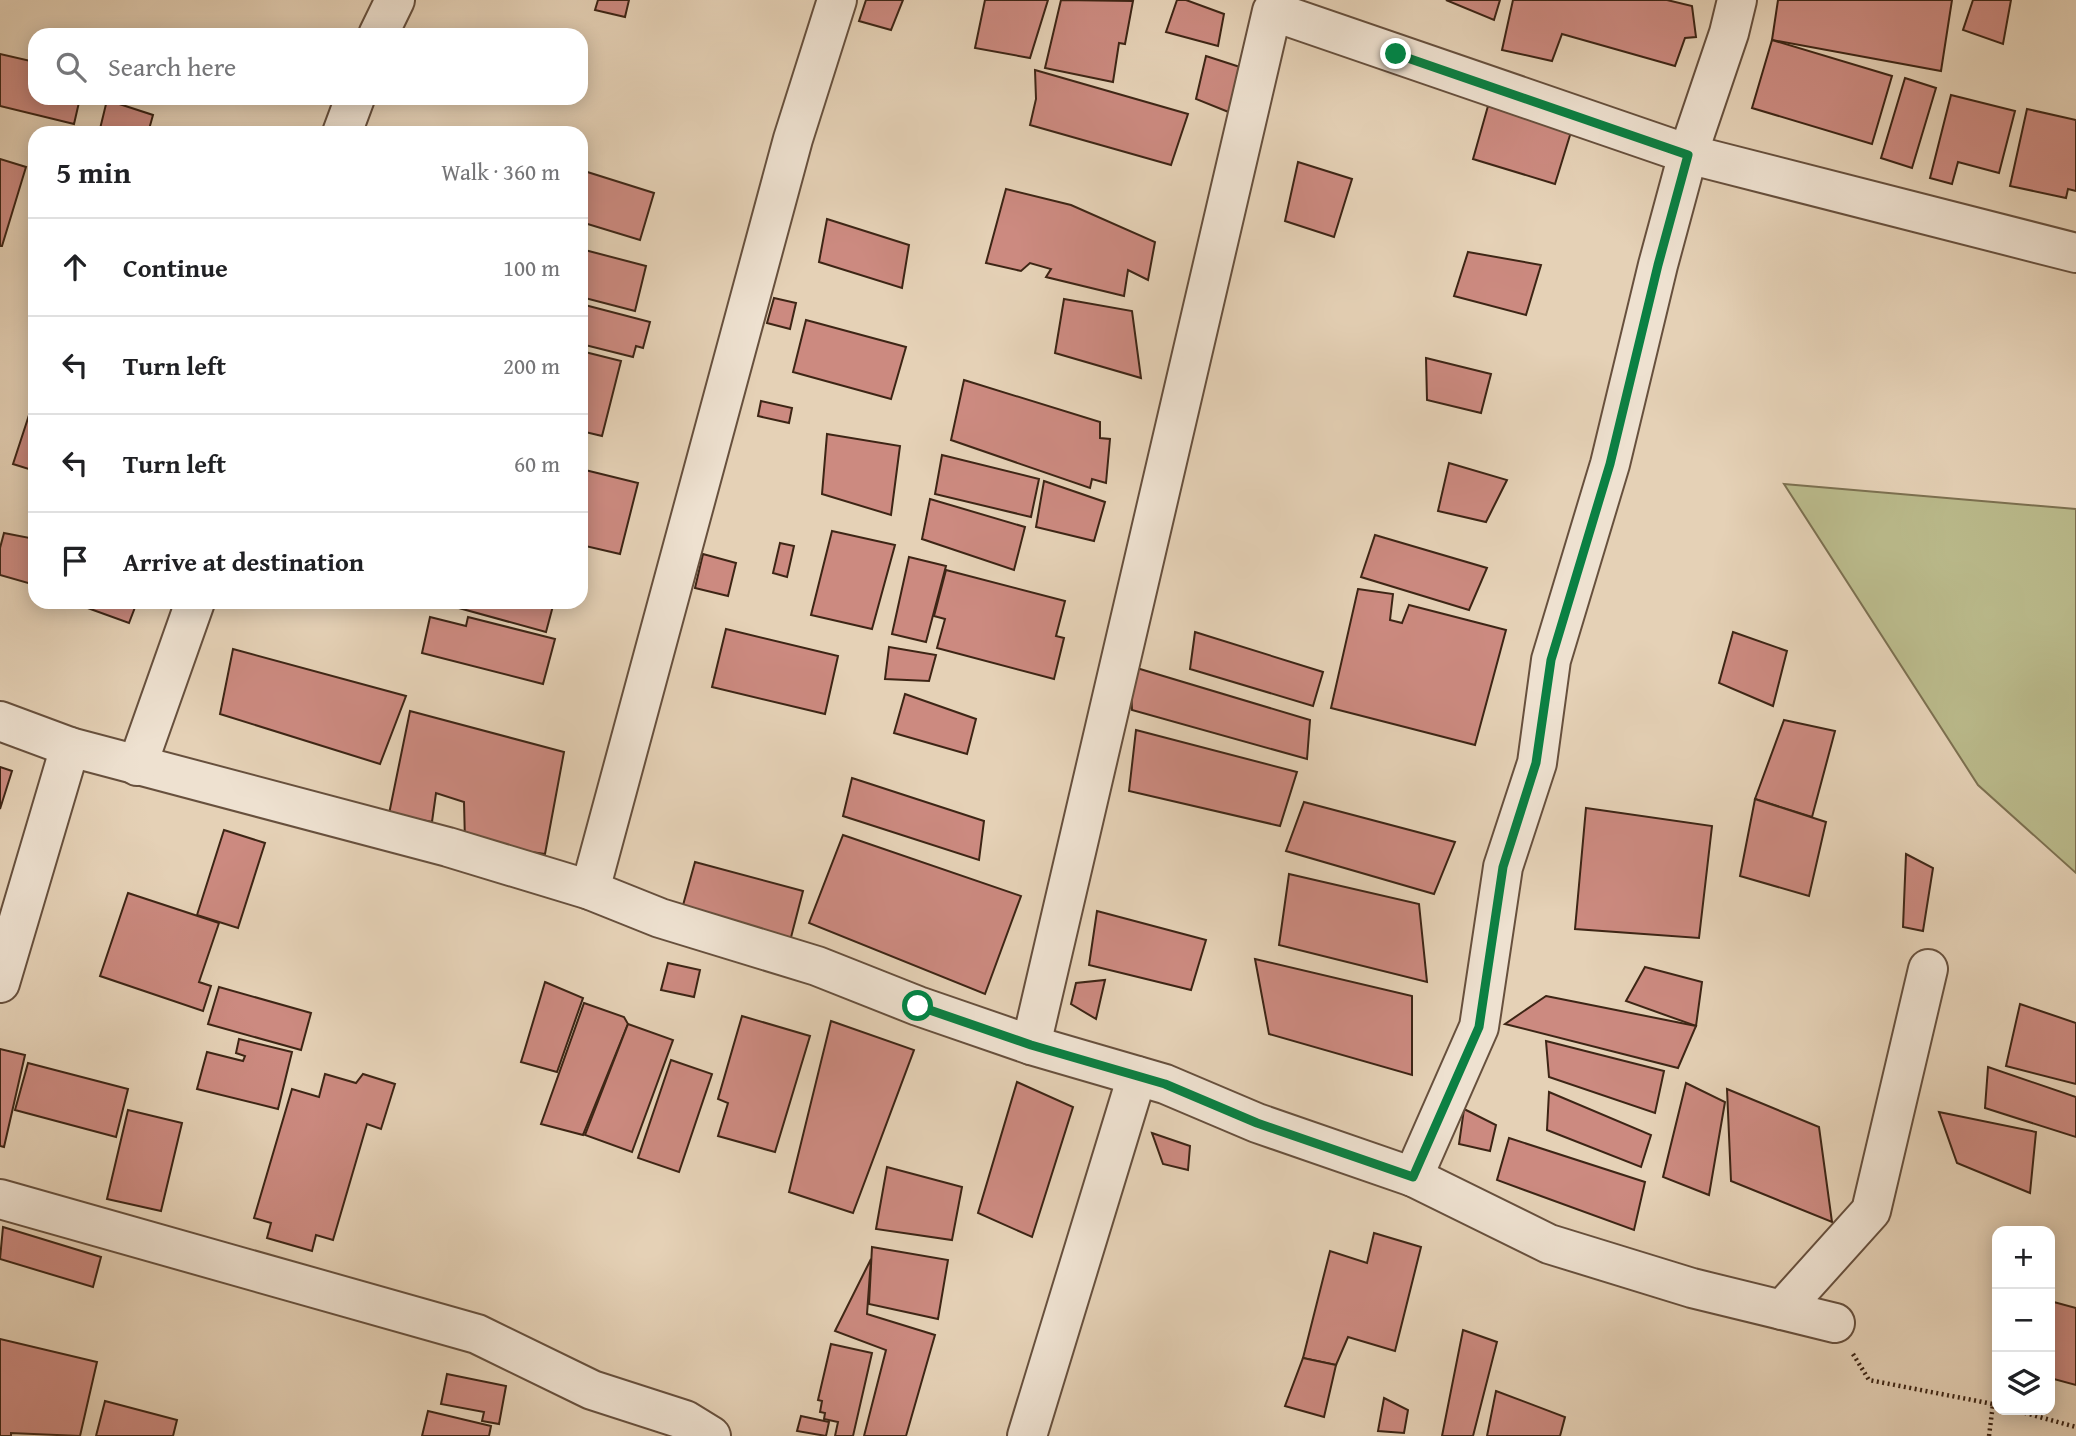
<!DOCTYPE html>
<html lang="en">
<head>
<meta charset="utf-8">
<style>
	body { margin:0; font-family:"Gentium Book Plus",serif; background:#f6f6f6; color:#202124 }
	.controls { position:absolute; right:21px; bottom:21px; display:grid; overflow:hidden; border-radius:14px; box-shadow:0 4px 18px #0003 }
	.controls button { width:63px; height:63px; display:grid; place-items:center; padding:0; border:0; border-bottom:2px solid #e0e0e0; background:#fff; color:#202124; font:35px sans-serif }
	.stop { position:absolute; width:21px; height:21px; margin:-16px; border:5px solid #0b8043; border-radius:50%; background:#fff }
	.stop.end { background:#0b8043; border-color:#fff; box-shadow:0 2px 7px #0008 }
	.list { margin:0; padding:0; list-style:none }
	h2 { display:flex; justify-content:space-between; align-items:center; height:91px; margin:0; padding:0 28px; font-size:30px }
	h2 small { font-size:23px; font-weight:400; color:#757577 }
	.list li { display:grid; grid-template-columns:46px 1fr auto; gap:21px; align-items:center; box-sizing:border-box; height:98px; padding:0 28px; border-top:2px solid #e0e0e0 }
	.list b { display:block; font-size:26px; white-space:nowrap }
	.list em { font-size:23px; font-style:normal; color:#757577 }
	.icon { flex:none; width:38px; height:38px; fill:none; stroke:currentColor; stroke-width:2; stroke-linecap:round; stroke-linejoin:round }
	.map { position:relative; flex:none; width:2076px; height:1436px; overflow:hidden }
	.search { position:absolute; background:#fff; box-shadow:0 4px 18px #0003; left:28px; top:28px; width:560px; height:77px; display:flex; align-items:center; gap:18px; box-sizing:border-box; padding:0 24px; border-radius:21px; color:#757577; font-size:26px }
	.panel { position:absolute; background:#fff; box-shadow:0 4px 18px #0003; left:28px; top:126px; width:560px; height:483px; border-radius:21px }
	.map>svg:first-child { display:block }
</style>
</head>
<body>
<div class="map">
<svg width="2076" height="1436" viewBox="0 0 2076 1436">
	<rect width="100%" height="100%" fill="#e5d1b6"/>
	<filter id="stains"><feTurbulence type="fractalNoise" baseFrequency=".00286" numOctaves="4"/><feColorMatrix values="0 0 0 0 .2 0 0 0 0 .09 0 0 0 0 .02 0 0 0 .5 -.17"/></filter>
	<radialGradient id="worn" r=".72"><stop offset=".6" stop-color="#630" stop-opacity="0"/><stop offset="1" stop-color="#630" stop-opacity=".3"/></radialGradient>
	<polygon fill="#baba8b" stroke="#7c7050" stroke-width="2" points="1784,484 2076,509 2076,873 1978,785"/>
	<g fill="#cc8a80" stroke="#3d2515" stroke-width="2">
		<polygon points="598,0 629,0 625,17 595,10"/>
		<polygon points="866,0 903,0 891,30 859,21"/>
		<polygon points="985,0 1048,0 1030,58 975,48"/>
		<polygon points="1061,0 1133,1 1125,44 1119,43 1113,82 1045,68"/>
		<polygon points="1177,0 1186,0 1224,14 1218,46 1166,32"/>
		<polygon points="1446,0 1500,0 1494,20"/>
		<polygon points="1513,0 1667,0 1692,6 1696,37 1685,38 1675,66 1562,34 1552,61 1502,50"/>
		<polygon points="1778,0 1952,0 1941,71 1772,40"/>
		<polygon points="1973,0 2011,0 2003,44 1963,30"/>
		<polygon points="1772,40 1892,76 1872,144 1752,108"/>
		<polygon points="0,54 35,62 35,98 80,98 74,124 0,106"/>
		<polygon points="1206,56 1243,68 1236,115 1196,99"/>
		<polygon points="1035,70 1188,114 1171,165 1030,125 1036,99"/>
		<polygon points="1905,78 1936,88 1912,168 1881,158"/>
		<polygon points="1951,95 2015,111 1999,173 1958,162 1952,184 1930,178"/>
		<polygon points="107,100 153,115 148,133 99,133"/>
		<polygon points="1488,106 1571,132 1555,184 1473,159"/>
		<polygon points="2027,109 2076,120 2076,191 2068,189 2066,198 2010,186"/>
		<polygon points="0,159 26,167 2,246 0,246"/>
		<polygon points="1298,162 1352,179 1334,237 1285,221"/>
		<polygon points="581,170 654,193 640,240 581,222"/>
		<polygon points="1006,189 1071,205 1155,242 1148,280 1128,270 1124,296 1046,277 1051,269 1030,263 1021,271 986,263"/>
		<polygon points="827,219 909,245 902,288 819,262"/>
		<polygon points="581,249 646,266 635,311 581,297"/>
		<polygon points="1468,252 1541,265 1526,315 1454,296"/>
		<polygon points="774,298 796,303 790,329 767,323"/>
		<polygon points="1064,299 1132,311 1141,378 1055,353"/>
		<polygon points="581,304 650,322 643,348 636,346 633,357 581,344"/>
		<polygon points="806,320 906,347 891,399 793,372"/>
		<polygon points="581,351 621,361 602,436 581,431"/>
		<polygon points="1426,358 1491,374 1481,413 1427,400"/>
		<polygon points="964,380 1100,422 1100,438 1110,439 1106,483 1092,479 1090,488 951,440"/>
		<polygon points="761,401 792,408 789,423 758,416"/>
		<polygon points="31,409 35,410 35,471 13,464"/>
		<polygon points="827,434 900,446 891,515 822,494"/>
		<polygon points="942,455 1039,479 1031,517 935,494"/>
		<polygon points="1449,463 1507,480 1486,522 1438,511"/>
		<polygon points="581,469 638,483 620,554 581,545"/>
		<polygon points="1044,481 1105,502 1094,541 1036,527"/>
		<polygon points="930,499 1025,527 1014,570 922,539"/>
		<polygon points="832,531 895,545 872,629 811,615"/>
		<polygon points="4,533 35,539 35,585 0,575 0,548"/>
		<polygon points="1375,535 1487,568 1469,610 1361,577"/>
		<polygon points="780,543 794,546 787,577 773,573"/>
		<polygon points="703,554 736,563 728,596 695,588"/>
		<polygon points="909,557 946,566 926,642 892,634"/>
		<polygon points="946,570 1065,601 1056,636 1064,638 1054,679 937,648 945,619 934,616"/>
		<polygon points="1358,589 1393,594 1390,620 1402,623 1409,605 1506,630 1475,745 1331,708"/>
		<polygon points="71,602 137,602 129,623"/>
		<polygon points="437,602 554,602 546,632"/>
		<polygon points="430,617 466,626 468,617 555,639 543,684 422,653"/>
		<polygon points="726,629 838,656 825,714 712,687"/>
		<polygon points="1195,632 1323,672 1313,706 1190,669"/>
		<polygon points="1733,632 1787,651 1773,706 1719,683"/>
		<polygon points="889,647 936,655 929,681 885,679"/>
		<polygon points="233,649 406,696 380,764 220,714"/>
		<polygon points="1130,666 1310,720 1307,759 1132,710"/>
		<polygon points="905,694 976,719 967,754 894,733"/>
		<polygon points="410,711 564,752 545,854 465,842 464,802 436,793 432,822 389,814"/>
		<polygon points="1784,720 1835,731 1812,817 1755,799"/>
		<polygon points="1136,730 1297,772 1280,826 1129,791"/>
		<polygon points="0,767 12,771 0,809"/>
		<polygon points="852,778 984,821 979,860 843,816"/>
		<polygon points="1755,799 1826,822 1809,896 1740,876"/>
		<polygon points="1304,802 1455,842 1434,894 1286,851"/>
		<polygon points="1586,808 1712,826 1699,938 1575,929"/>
		<polygon points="224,830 265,843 238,928 197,915"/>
		<polygon points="843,835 1021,896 985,994 809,923"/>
		<polygon points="1906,854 1933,868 1923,931 1903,927"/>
		<polygon points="695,862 803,891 789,945 680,916"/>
		<polygon points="1289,874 1419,904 1427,982 1279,945"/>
		<polygon points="128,893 219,923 199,982 211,986 203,1011 100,976"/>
		<polygon points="1097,911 1206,940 1191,990 1089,965"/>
		<polygon points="1255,959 1412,996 1412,1075 1269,1034"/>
		<polygon points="668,963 700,970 694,997 661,990"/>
		<polygon points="1645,967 1702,982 1696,1026 1626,1001"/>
		<polygon points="1105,980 1096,1019 1071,1004 1076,983"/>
		<polygon points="545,982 583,998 557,1072 521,1062"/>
		<polygon points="219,987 311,1013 301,1050 208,1024"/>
		<polygon points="1546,996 1696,1026 1678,1068 1505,1024"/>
		<polygon points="584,1003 624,1017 628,1024 583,1135 541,1124"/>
		<polygon points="2020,1004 2076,1023 2076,1084 2006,1066"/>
		<polygon points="742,1016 810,1036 775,1152 718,1136 728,1103 718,1099"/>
		<polygon points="831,1021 914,1050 853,1213 789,1192"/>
		<polygon points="628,1024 673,1040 632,1152 585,1135"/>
		<polygon points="239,1039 292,1052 278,1109 197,1089 207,1052 243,1061 245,1056 236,1053"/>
		<polygon points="1546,1041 1664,1071 1655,1113 1549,1077"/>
		<polygon points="0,1049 25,1055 4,1147 0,1146"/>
		<polygon points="671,1060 712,1074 679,1172 638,1158"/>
		<polygon points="28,1063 128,1089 116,1137 15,1110"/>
		<polygon points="1988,1067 2076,1097 2076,1137 1985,1108"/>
		<polygon points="325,1074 356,1083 363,1074 395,1084 381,1129 367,1124 333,1240 316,1235 312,1251 267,1238 271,1223 254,1218 292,1089 319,1097"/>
		<polygon points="1017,1082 1073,1107 1032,1237 978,1213"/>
		<polygon points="1686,1083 1725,1102 1709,1195 1663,1177"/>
		<polygon points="1727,1089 1819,1127 1832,1222 1731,1181"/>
		<polygon points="1549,1092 1651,1135 1641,1167 1547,1130"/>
		<polygon points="1464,1109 1496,1125 1490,1151 1459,1144"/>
		<polygon points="128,1110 182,1123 161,1211 107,1199"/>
		<polygon points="1939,1112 2036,1132 2030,1193 1957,1163"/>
		<polygon points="1152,1133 1190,1146 1188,1170 1163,1164"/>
		<polygon points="1509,1138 1645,1182 1634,1230 1497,1180"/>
		<polygon points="887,1167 962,1187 952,1240 876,1229"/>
		<polygon points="3,1227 101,1257 93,1287 0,1259"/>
		<polygon points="1374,1233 1421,1247 1395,1351 1348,1337 1336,1365 1303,1358 1330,1251 1367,1263"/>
		<polygon points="872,1247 948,1260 938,1319 869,1304"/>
		<polygon points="871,1259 867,1314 935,1335 906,1436 864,1436 886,1350 835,1331"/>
		<polygon points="2050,1301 2076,1308 2076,1385 2050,1378"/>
		<polygon points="1463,1330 1497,1342 1473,1436 1442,1436"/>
		<polygon points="0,1339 97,1362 80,1436 11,1433 11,1436 0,1436"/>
		<polygon points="831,1344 872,1353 853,1436 835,1436 838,1422 824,1419 825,1413 820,1412 822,1401 818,1400"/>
		<polygon points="1303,1358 1336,1365 1324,1417 1285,1406"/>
		<polygon points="447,1374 506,1386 499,1424 482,1421 484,1412 441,1404"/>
		<polygon points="1496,1391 1565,1417 1560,1436 1487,1436"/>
		<polygon points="1384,1398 1408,1410 1404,1433 1378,1431"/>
		<polygon points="105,1401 177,1420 173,1436 96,1436"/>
		<polygon points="428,1411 491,1426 489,1436 422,1436"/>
		<polygon points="801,1416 829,1422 826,1436 797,1431"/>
	</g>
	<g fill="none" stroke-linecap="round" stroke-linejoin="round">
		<defs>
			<g id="minor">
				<polyline points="378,35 395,0"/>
				<polyline points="342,133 355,98"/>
				<polyline points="0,721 70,747 448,847 590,890 660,918 817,966 918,1006 1031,1045 1165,1084 1257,1123 1413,1177 1549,1244 1692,1288 1835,1323"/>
				<polyline points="137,766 195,602"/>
				<polyline points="590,890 793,139 837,0"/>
				<polyline points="0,983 70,747"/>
				<polyline points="1031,1045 1272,11 1688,154 2076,253"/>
				<polyline points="1413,1177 1479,1027 1503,867 1537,763 1551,660 1610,464 1658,265 1688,154 1729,33 1737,0"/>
				<polyline points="0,1199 477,1334 592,1390 685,1420 711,1436"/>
				<polyline points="1782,1310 1871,1211 1928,969"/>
				<polyline points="1027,1436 1137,1076"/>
			</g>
		</defs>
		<use href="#minor" stroke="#67503d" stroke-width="42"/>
		<g stroke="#3d2515" stroke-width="4.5" stroke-dasharray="2 3.5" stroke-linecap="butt">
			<polyline points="1853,1354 1869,1380 1993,1404 1989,1436"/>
			<polyline points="2014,1410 2076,1427"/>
		</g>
		<use href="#minor" stroke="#eee1d0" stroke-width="38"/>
	</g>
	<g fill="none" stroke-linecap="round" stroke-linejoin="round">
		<polyline stroke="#0b8043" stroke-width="9" points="918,1006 1031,1045 1165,1084 1257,1123 1413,1177 1479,1027 1503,867 1536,763 1551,660 1610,464 1658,265 1688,155 1396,54"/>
	</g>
	<rect width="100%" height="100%" filter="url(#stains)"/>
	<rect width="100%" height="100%" fill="url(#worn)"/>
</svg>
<div class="controls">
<button>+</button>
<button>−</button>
<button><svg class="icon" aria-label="layers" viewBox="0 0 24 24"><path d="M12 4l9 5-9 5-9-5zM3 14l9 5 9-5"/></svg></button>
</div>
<div class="stop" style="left:918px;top:1006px"></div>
<div class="stop end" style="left:1396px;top:54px"></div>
<div class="search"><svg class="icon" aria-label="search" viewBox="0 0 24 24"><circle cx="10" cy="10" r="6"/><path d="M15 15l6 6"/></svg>Search here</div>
<section class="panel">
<h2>5 min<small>Walk · 360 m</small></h2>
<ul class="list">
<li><svg class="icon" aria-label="ahead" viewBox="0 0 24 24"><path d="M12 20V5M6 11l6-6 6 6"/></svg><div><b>Continue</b></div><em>100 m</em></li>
<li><svg class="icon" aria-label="left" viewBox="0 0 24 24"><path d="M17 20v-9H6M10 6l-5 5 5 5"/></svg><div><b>Turn left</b></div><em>200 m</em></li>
<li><svg class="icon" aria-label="left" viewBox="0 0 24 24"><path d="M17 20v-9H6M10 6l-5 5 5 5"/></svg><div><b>Turn left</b></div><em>60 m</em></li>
<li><svg class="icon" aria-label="arrive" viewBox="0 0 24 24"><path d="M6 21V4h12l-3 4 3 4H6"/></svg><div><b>Arrive at destination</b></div></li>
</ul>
</section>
</div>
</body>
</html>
